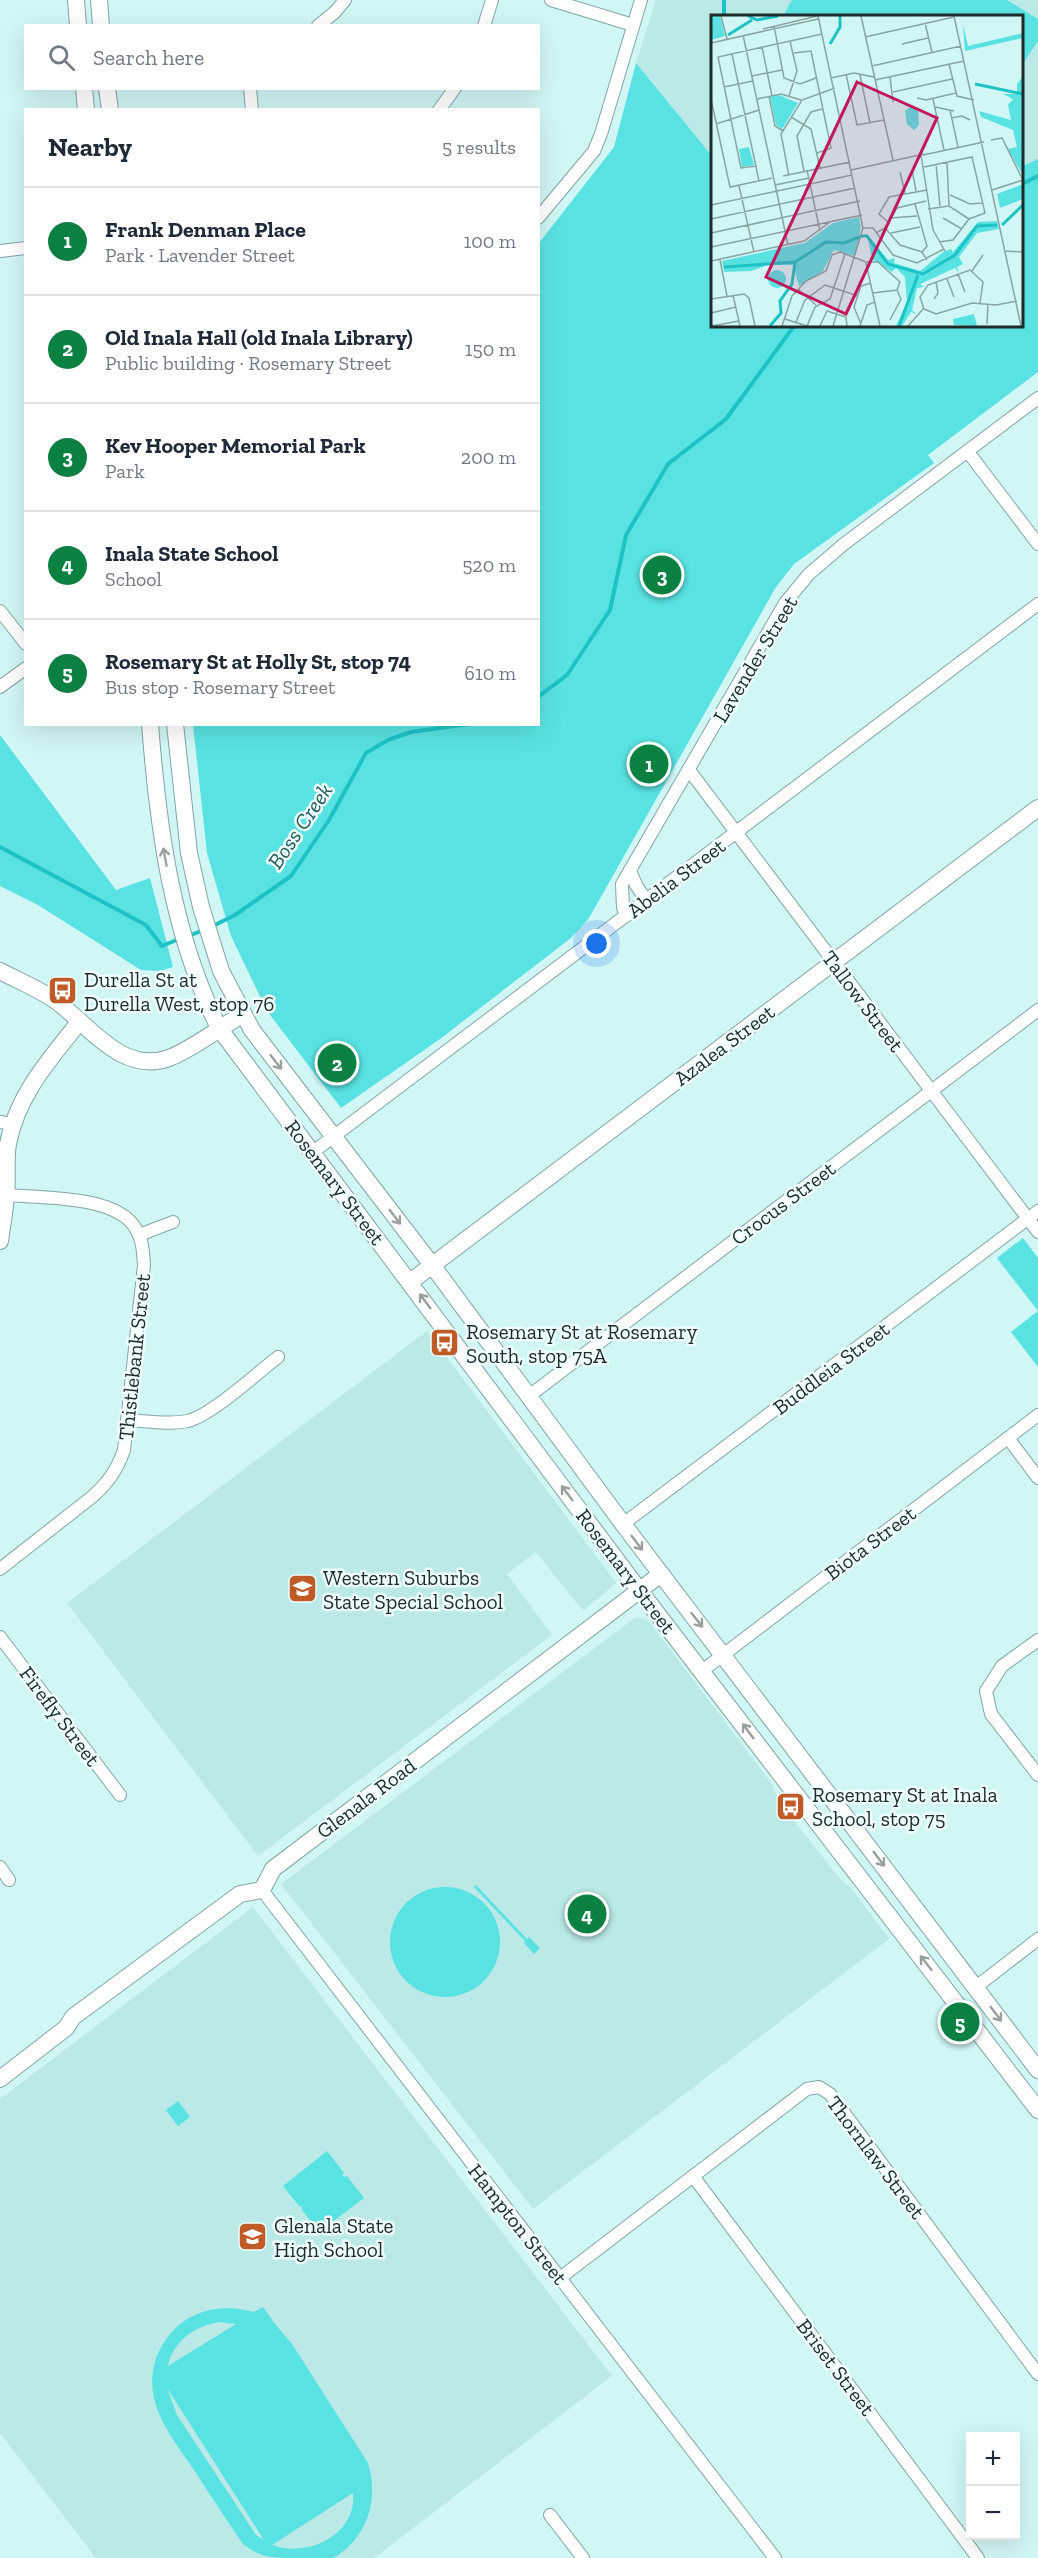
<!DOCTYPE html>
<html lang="en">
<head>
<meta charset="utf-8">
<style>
	body { margin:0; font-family:"Zilla Slab",serif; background:#f2f2f3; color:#1f2937 }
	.controls { position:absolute; right:18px; bottom:18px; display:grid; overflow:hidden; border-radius:0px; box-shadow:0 6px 24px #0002 }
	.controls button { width:54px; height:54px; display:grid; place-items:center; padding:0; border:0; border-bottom:2px solid #e0e1e3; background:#fff; color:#1f2937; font:30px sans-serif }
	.you { position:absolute; left:597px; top:944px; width:21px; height:21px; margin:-15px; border:4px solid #fff; border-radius:50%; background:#1a73e8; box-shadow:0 0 0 9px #1a73e833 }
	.badge { display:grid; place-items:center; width:39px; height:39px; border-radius:50%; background:#0b8043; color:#fff; font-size:20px; font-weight:700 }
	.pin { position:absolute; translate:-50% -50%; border:3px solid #fff; box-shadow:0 2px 6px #0006 }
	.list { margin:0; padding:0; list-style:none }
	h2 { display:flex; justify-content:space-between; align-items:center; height:78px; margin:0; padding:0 24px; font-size:26px }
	h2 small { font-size:20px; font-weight:400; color:#747a83 }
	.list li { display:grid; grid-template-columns:39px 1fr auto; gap:18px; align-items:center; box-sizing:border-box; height:108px; padding:0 24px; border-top:2px solid #e0e1e3 }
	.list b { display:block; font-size:22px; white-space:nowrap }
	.list p { margin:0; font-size:20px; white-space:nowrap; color:#747a83 }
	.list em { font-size:20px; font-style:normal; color:#747a83 }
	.icon { flex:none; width:33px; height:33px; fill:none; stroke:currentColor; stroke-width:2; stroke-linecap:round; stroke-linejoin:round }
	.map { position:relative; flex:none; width:1038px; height:2558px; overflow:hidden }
	.search { position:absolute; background:#fff; box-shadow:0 6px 24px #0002; left:24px; top:24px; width:516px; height:66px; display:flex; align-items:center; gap:15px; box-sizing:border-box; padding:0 21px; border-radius:0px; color:#747a83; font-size:22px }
	.panel { position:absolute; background:#fff; box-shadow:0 6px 24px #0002; left:24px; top:108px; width:516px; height:618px; border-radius:0px }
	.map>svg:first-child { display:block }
</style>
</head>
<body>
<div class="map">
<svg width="1038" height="2558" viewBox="0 0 1038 2558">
	<rect width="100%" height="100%" fill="#d0f6f5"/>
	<g fill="#bae9e8">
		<polygon points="656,0 1038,0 1038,159 1022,166 1022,16 712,16 712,156 636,63"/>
		<polygon points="427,1331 616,1583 583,1611 536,1552 507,1574 552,1635 258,1856 67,1603"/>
		<polygon points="636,1617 647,1619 772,1784 778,1801 841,1880 852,1889 889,1939 533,2209 281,1884"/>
		<polygon points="253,1907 612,2376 374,2558 96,2558 0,2433 0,2099"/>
	</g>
	<g fill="#59e2e2" fill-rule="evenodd">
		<polygon points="792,0 1007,0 1038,19 1038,41 1022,65 1022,16 783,16"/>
		<polygon points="636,63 712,156 712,326 1022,326 1022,166 1038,159 1038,372 928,455 934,463 794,564 776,587 589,918 571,938 440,1039 341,1108 267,1011 231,936 207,853 193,725 538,724 539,243 614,147"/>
		<polygon points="0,735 116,890 150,878 173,967 160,971 141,970 38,905 0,886"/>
		<polygon points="1023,1238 1038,1258 1038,1311 997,1258"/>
		<polygon points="1038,1311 1038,1367 1011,1332"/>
		<polygon points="476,1885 527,1939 529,1937 540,1948 534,1954 524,1943 525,1941 474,1887"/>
		<circle cx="445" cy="1942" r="55"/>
		<polygon points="178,2101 190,2117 178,2126 166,2110"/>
		<polygon points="327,2151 344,2173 342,2175 344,2177 347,2176 364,2198 319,2232 302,2210 302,2206 300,2207 283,2186"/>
		<path d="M263,2307L275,2324L292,2344L368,2463C377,2493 372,2525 347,2548C343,2551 337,2557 332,2558C320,2558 306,2558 294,2558C269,2558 262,2558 243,2544C226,2519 210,2495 194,2470C172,2437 143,2405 155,2362C159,2348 168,2334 180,2324C202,2307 228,2305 254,2312ZM219,2322L236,2324L168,2366C173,2341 195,2326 219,2322ZM167,2388L264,2540L256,2535L177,2415ZM353,2493C357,2535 308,2558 272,2545Z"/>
	</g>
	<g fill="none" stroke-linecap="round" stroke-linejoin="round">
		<g stroke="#1dc3c4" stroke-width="4">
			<polyline points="724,16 724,0"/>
			<polyline points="1022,184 1038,176"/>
			<polyline points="538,697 567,675 610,610 626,535 668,464 726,419 794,326"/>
			<polyline points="0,847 146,925 162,946 179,939"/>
			<polyline points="211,927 235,915 291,876 329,820 366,753 388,740 411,732 469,724"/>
			<polyline points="188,936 204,930"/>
		</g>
		<defs>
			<g id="street">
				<polyline points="551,0 633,25"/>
				<polyline points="318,26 335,12 345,0"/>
				<polyline points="484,26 492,0"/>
				<polyline points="250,88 252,110"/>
				<polyline points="439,110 455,88"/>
				<polyline points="538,218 594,151 601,134 641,0"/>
				<polyline points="0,251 26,248"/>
				<polyline points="968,452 1038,544"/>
				<polyline points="0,611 26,644"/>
				<polyline points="0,687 26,668"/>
				<polyline points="689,770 1038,1232"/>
				<polyline points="630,870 636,885 646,900"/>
				<polyline points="626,916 623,908 622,884 785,603 809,574 844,544 1038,398"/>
				<polyline points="0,1122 13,1124"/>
				<polyline points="313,1152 1038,604"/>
				<polyline points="139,1235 173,1222"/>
				<polyline points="529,1396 1038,1010"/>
				<path d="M127,1420C147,1421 168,1425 188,1421C212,1415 257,1373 278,1357"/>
				<polyline points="1008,1438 1038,1478"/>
				<polyline points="623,1524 1038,1211"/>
				<path d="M0,1569L92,1497C108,1483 117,1470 124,1450L144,1265C143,1253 143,1240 136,1229C117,1195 42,1198 6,1195"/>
				<polyline points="0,1637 120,1795"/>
				<polyline points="1038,1640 1002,1666 986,1691 991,1714 1038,1775"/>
				<polyline points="702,1671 1038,1415"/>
				<polyline points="0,1867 9,1880"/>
				<polyline points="262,1890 775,2558"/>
				<polyline points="976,1987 1038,1939"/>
				<polyline points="693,2176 978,2558"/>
				<polyline points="560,2278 807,2089 819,2087 830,2094 1038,2374"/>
				<polyline points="550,2515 583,2558"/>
			</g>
			<g id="secondary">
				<polyline points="76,0 78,26"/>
				<polyline points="99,0 101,26"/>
				<polyline points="84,88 86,110"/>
				<polyline points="107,88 110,110"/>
				<path d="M150,724C158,828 172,934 219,1028L639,1590L1038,2110"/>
				<polyline points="175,724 189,853 201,907 221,971 252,1030 432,1265 623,1524 1038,2070"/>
				<path d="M0,971C19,981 39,989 56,1001C89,1025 122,1075 169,1058C191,1050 221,1027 243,1014"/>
				<path d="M0,1241C2,1226 5,1210 6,1195C8,1178 5,1160 8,1144C17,1095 50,1059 80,1021"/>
				<polyline points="410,1282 1038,808"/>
				<polyline points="0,2079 66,2028 73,2017 240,1894 262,1890 273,1869 661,1574"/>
			</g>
		</defs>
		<use href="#street" stroke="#82a6a5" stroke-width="14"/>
		<use href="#secondary" stroke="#82a6a5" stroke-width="18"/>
		<use href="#street" stroke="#fff" stroke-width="12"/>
		<use href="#secondary" stroke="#fff" stroke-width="16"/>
	</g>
	<defs><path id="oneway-shaft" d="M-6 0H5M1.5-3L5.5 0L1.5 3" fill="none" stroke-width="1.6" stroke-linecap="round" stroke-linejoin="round" transform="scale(1.5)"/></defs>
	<g stroke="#99a0a0">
		<use href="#oneway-shaft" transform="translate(165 857) rotate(-100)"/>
		<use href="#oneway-shaft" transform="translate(276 1062) rotate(52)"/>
		<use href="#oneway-shaft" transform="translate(395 1217) rotate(53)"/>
		<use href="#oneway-shaft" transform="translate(425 1301) rotate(-127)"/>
		<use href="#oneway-shaft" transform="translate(567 1493) rotate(-127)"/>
		<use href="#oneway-shaft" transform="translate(637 1543) rotate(53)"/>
		<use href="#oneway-shaft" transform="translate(697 1620) rotate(52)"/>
		<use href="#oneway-shaft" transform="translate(748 1731) rotate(-127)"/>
		<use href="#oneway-shaft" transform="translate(879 1859) rotate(53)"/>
		<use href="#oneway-shaft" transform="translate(926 1963) rotate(-128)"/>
		<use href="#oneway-shaft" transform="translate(996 2014) rotate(53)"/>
	</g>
	<defs>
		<symbol id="bus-square" viewBox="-11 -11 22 22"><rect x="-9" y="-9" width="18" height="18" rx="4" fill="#c05b27" stroke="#effefe"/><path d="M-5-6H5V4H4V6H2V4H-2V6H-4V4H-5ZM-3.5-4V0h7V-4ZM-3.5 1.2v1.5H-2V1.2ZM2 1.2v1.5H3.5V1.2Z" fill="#fff"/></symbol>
		<symbol id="school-square" viewBox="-11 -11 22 22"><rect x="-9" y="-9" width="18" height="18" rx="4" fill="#c05b27" stroke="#effefe"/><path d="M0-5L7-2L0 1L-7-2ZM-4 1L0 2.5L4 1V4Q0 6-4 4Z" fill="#fff"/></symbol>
	</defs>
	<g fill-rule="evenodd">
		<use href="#bus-square" x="46" y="974" width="33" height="33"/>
		<use href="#bus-square" x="428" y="1326" width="33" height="33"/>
		<use href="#school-square" x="286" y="1572" width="33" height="33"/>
		<use href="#bus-square" x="774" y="1790" width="33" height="33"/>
		<use href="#school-square" x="236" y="2220" width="33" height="33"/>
	</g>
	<g text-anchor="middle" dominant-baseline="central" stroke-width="5" stroke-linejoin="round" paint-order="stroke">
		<g font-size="21" fill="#1d2b2b" stroke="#effefe">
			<text transform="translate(755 659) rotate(-59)">Lavender Street</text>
			<text transform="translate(676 878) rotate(-37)">Abelia Street</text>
			<text transform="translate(863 1001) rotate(53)">Tallow Street</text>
			<text transform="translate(724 1045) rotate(-37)">Azalea Street</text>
			<text transform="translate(335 1182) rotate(53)">Rosemary Street</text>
			<text transform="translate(783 1203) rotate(-37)">Crocus Street</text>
			<text transform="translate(134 1357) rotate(-84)">Thistlebank Street</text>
			<text transform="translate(831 1368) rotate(-37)">Buddleia Street</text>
			<text transform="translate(870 1543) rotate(-37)">Biota Street</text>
			<text transform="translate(626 1571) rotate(53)">Rosemary Street</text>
			<text transform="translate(60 1716) rotate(53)">Firefly Street</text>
			<text transform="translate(366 1798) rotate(-37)">Glenala Road</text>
			<text transform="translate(876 2157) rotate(53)">Thornlaw Street</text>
			<text transform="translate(518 2224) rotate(52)">Hampton Street</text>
			<text transform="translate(836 2367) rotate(53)">Briset Street</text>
		</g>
		<g font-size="21" fill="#1d2b2b" stroke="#effefe" text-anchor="start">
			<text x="84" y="979">Durella St at<tspan x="84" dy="24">Durella West, stop 76</tspan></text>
			<text x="466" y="1331">Rosemary St at Rosemary<tspan x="466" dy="24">South, stop 75A</tspan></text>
			<text x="323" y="1577">Western Suburbs<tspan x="323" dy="24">State Special School</tspan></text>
			<text x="812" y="1794">Rosemary St at Inala<tspan x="812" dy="24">School, stop 75</tspan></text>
			<text x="274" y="2225">Glenala State<tspan x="274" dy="24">High School</tspan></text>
		</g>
		<g font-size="22" font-style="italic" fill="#1f5b5b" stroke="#effefe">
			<text transform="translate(300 826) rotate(-56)">Boss Creek</text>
		</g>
	</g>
	<g transform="translate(711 15)">
		<rect width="312" height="312" fill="#d0f6f5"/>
		<path d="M0,1H9L14,21L0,25ZM252,9L257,31L312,18V23L254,36ZM312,61V160L297,134L306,132L302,115L270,102L268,96L300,105L297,90L302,84L292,79H306V69ZM68,80L87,88L71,114L65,110L59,82ZM199,92L207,96L208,110L203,115L196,109L194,96ZM38,132L43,150L31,152L28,134ZM312,169V184L289,193L286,179ZM148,202L150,212L144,241L123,235L112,256L88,271L82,250H57L40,256L13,257L11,246L94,228L122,208ZM286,206L288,214L266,218L248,242L252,249L246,252L248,258L244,253L209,269L213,272L206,273L201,295L205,299L200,297L191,311H185L196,287L194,262L185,253L181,257L161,244L156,219L177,245L184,243L183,248L209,256L232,237L240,234L242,237L267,207ZM57 264a9 9 0 1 1 18 0a9 9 0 1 1-18 0ZM263,299L266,311L243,310L242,304Z" fill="#59e2e2"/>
		<path fill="none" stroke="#1dc3c4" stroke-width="3" d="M37,1L46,5L67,1M17,20L41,5M119,29L129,12V1M264,69L312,79M291,210L312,190M13,252L84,247L115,227L133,228L151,221H156L177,249L212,259L244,240L266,211L286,210M59,311L70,298L69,286L81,269L84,247M188,311L207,260"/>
		<path fill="none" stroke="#88a5a4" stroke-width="1.5" d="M10,1L16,24M107,1L152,213L122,311M150,1L182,145M243,1L310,311M214,8L221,37M63,11L73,63L89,69L105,63M52,14L106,1M32,20L77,230M154,22L243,2M0,28L107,4M191,29L217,23M51,32L61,81M83,38L100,36L120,133L106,138M21,39L48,166M238,49L246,81L263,85M161,51L250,31M135,59L146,110L173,105M149,60L159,108M41,61L71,55M179,62L182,87M120,63L143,58L163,62M164,65L253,46M13,72L42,66M182,77L241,64M58,81L64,111L72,116M78,81L86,56L79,26M206,83L215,85L245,78M0,84L19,172L61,163M46,84L70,79L90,85M222,84L233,135M224,92L243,96M239,95L247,132M80,102L100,114L109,153M240,103L251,101L259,105M5,109L48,95M280,125L291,123L312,165M210,140L222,215L234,236M212,140L273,127M236,147L238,191M225,149L229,191M45,151L30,153L7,42L111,19M213,152L261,142L274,198L258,204L242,225L228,227M96,155L109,216M140,155L213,139M201,155L205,176M93,156L86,121L100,97L111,94M189,157L194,178M72,161L139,147M78,161L70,119L91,85L124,73M64,170L98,163M28,171L43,237M281,175L312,165M239,180L259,189L271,188M204,189L216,231L211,237M0,190L141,160M217,194L238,191L258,204M179,203L206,201M232,203L251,214M0,204L144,173M177,207L168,199L178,182L216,175M152,213H162L182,240L206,248L233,234M174,213L189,230L211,237L216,245M0,218L149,186M165,218L174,213L186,193L215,186M180,218L209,212M0,232L151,200M294,236L312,237M9,245L16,281M0,246L93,226L119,207M155,247H167L189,267L186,275L162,278M155,248L169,311M261,256L272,240M247,259L254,277M236,264L243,282M87,274L105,290M22,280L29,311M0,284L33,279L38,283L44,311M223,284L227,278L225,267M269,288L272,267L259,255L217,270L209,282L213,294L225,299L261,288L285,290L306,286M0,298L25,292M74,304L96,311L104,292L119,284L134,239M179,305L190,284L186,275M85,307L94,285L114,270L147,281M150,309L143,292L150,271L160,268M276,309L277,289M1,311L28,306M71,311L81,281L95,266L115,256L121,240L129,237L155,247M109,311L116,296L135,302L136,311M149,311L156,290L164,287M197,311L213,293"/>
		<path fill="#c2185b" fill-opacity="0.15" stroke="#c2185b" stroke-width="3" d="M146,67L226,103L135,299L55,262Z"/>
		<rect width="312" height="312" fill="none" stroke="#1d2b2b" stroke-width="3"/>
	</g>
</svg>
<div class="controls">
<button>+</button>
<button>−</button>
</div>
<div class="you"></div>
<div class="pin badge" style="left:649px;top:764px">1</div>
<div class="pin badge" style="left:337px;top:1063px">2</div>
<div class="pin badge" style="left:662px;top:575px">3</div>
<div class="pin badge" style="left:587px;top:1914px">4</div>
<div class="pin badge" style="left:960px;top:2022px">5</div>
<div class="search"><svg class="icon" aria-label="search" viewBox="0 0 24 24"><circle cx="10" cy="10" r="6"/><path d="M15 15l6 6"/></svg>Search here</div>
<section class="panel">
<h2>Nearby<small>5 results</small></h2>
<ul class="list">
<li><span class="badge">1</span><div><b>Frank Denman Place</b><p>Park · Lavender Street</p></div><em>100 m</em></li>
<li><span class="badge">2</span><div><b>Old Inala Hall (old Inala Library)</b><p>Public building · Rosemary Street</p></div><em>150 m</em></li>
<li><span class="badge">3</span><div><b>Kev Hooper Memorial Park</b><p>Park</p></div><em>200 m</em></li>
<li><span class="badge">4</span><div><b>Inala State School</b><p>School</p></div><em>520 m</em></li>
<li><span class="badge">5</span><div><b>Rosemary St at Holly St, stop 74</b><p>Bus stop · Rosemary Street</p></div><em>610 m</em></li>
</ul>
</section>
</div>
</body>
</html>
